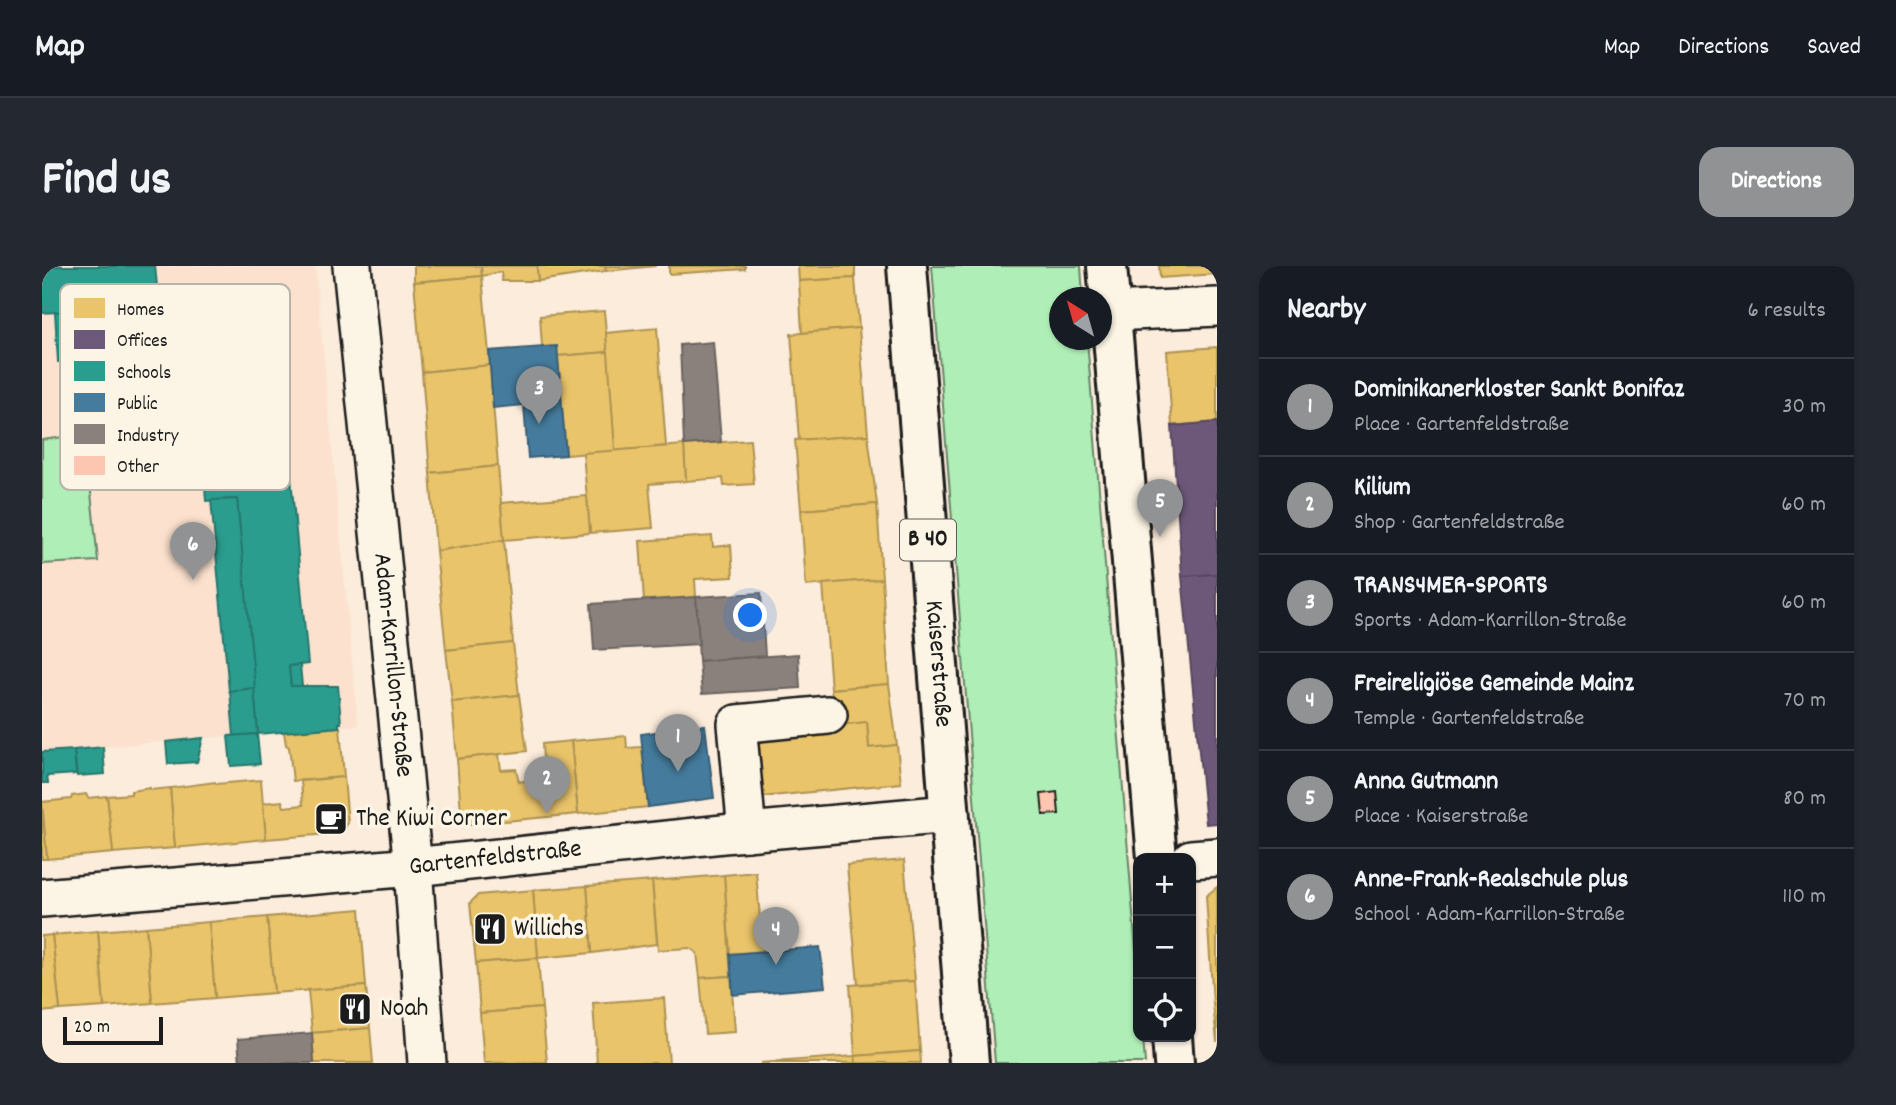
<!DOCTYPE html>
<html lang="en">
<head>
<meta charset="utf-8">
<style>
	body { margin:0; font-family:Dekko,sans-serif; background:#242831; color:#f1f3f6 }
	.controls { position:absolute; right:21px; bottom:21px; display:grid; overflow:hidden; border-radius:14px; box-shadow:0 2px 5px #0004 }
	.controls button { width:63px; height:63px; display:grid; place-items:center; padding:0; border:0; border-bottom:2px solid #363941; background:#171b24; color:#f1f3f6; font:35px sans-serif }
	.compass { position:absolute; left:1007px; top:21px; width:63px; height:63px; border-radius:50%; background:#171b24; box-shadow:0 2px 5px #0004; rotate:323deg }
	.scale { position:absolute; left:21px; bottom:18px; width:100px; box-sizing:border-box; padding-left:7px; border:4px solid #1c1c1c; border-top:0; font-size:19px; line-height:24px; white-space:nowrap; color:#1c1c1c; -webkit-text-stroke:5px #fcf5e5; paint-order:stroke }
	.you { position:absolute; left:709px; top:350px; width:24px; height:24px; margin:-18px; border:5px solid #fff; border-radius:50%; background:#1a73e8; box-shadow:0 0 0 10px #1a73e833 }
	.badge { display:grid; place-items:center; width:46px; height:46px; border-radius:50%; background:#919294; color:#fff; font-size:23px; font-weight:700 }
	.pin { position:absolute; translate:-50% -58px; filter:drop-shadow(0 2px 4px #0008) }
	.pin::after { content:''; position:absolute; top:37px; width:24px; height:21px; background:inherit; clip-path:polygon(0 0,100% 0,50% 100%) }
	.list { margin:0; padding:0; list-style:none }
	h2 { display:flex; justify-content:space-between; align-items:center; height:91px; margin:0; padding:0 28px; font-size:30px }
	h2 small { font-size:23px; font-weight:400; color:#9ea1a6 }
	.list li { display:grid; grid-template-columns:46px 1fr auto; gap:21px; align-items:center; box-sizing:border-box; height:98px; padding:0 28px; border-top:2px solid #363941 }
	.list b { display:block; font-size:26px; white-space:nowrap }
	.list p { margin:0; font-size:23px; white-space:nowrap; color:#9ea1a6 }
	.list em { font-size:23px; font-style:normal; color:#9ea1a6 }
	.icon { flex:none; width:38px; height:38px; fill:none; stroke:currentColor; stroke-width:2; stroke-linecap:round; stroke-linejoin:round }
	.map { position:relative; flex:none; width:1175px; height:797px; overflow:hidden; border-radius:21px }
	header { display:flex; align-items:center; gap:42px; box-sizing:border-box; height:98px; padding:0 35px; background:#171b24; border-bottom:2px solid #363941 }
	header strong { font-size:33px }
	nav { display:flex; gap:38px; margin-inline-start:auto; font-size:24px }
	.intro { display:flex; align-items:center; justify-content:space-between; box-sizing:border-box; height:168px; padding:0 42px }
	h1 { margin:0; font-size:49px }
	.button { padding:18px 32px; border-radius:21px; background:#919294; color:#fff; font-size:24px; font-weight:700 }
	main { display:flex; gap:42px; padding:0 42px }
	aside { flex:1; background:#171b24; border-radius:21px; box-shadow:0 2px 5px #0004 }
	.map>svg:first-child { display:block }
</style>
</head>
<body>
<header>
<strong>Map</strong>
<nav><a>Map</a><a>Directions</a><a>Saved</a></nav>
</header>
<div class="intro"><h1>Find us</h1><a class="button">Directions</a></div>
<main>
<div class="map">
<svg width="1175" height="797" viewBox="0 0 1175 797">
	<rect width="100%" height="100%" fill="#fcecdb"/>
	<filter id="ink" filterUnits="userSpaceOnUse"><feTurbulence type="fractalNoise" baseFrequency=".0143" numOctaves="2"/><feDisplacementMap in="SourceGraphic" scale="14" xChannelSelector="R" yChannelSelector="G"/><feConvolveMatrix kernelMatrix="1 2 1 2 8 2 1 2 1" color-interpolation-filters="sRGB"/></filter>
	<g filter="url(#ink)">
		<polygon fill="#fce1ce" points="0,0 273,0 316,459 0,486"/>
		<g fill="#afeeb6" stroke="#668569" stroke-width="2">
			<polygon points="890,0 1039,0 1041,31 1017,32 1017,74 1045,74 1096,710 1096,771 1101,771 1103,797 953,797"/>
			<polygon points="43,168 56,295 0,298 0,174"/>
		</g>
		<g fill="#e9c46a" stroke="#ac9253" stroke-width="2">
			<polygon points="372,0 439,0 440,10 372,16"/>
			<polygon points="439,0 495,0 496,15 460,15 459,6 440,10"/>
			<polygon points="495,0 563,0 564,5 496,15"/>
			<polygon points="563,0 614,0 564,5"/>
			<polygon points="627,0 703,0 703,3 627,8"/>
			<polygon points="756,0 813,0 813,12 757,15"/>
			<polygon points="1117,0 1175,0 1175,8 1118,12"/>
			<polygon points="440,10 448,99 380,106 372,16"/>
			<polygon points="813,12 817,62 760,67 757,15"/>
			<polygon points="562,45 566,86 516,90 515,80 500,81 498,50"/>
			<polygon points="615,62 624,180 573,185 564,67"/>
			<polygon points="817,62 826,169 757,174 749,68"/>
			<polygon points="1175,81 1175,156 1130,160 1125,85"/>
			<polygon points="566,86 573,185 524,189 516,90"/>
			<polygon points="448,99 456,200 388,207 380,106"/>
			<polygon points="826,169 835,238 759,244 753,174"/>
			<polygon points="708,174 712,218 682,220 681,212 644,215 642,179"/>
			<polygon points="642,179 644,215 607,218 611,262 548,267 541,187"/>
			<polygon points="456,200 462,274 394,285 388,207"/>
			<polygon points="545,230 548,267 462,274 459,237"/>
			<polygon points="835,238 840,313 764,320 759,244"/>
			<polygon points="670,270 671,281 689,279 691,311 653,313 654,331 602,335 598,275"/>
			<polygon points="462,274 471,377 404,384 394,285"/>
			<polygon points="840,313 847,418 789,423 781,318"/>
			<polygon points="471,377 477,429 410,436 404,384"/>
			<polygon points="847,418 855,479 827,482 825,456 794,460 789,423"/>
			<polygon points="477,429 485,485 415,493 410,436"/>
			<polygon points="825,456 827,482 855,479 859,517 709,532 703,465 758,463"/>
			<polygon points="298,461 302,511 251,515 247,481 244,479 242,466"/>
			<polygon points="584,470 585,482 600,481 606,541 536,548 529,475"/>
			<polygon points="529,475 536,548 420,559 415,493 457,488 459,504 474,503 477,516 502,511 500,478"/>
			<polygon points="302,511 306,557 299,567 224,573 221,537 240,535 242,541 261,539 259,515"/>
			<polygon points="219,514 224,573 133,582 128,522 173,516 174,518"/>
			<polygon points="108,522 108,524 128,522 133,582 71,587 65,530 89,528 89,525"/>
			<polygon points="44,528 46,532 65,530 71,587 5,593 0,536 29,533 30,530"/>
			<polygon points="0,539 5,593 0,593"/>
			<polygon points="862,594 873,715 816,718 805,599"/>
			<polygon points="714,606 721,685 688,688 682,609"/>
			<polygon points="682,609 689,710 658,712 655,687 648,682 616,684 610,615"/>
			<polygon points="610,615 615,678 550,687 545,620"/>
			<polygon points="545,620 550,687 496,692 491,624"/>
			<polygon points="1175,621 1175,738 1171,738 1164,630"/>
			<polygon points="491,624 496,692 434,697 428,637 436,629"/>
			<polygon points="318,643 324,720 232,727 225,651"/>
			<polygon points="225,651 232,727 173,732 167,656"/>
			<polygon points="167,656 173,732 110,737 104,661"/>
			<polygon points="104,661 110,737 62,741 56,665"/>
			<polygon points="56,665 62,741 18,744 10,669"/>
			<polygon points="10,669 18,744 0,746 0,670"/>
			<polygon points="496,692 500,742 438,747 434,697"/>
			<polygon points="689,710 693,766 663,768 658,712"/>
			<polygon points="873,715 878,785 813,790 808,719"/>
			<polygon points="324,720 328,762 270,767 266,724"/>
			<polygon points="622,732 627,797 555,797 551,737"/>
			<polygon points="1171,738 1175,738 1175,776"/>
			<polygon points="500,742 505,796 442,797 438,747"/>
			<polygon points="328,762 331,797 272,797 270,767"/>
			<polygon points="878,785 879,797 814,797 813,790"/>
			<polygon points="813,790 814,797 718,797"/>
		</g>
		<g fill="#6d597a" stroke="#55475e" stroke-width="2">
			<polygon points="1175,156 1175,308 1140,310 1130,160"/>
			<polygon points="1175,308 1175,557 1164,558 1140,310"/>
		</g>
		<g fill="#2a9d8f" stroke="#26766c" stroke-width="2">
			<polygon points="0,0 113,0 117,40 115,40 118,91 52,96 50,44 0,47"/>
			<polygon points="50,44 52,94 16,96 13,46"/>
			<polygon points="242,134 266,398 247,400 249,420 296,420 299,457 297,457 297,461 216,468 195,233 164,235 162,208 167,208 161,142"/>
			<polygon points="195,233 213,422 187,425 169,234"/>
			<polygon points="258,399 260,420 249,420 247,400"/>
			<polygon points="212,422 216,468 192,470 188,425"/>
			<polygon points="215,468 218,498 189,500 186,470"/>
			<polygon points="161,472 155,496 126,498 124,476"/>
			<polygon points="61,481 63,508 35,510 32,484"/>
			<polygon points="32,484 34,508 5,510 6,517 0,517 0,486"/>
		</g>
		<g fill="#457b9d" stroke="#395e76" stroke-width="2">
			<polygon points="515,80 524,189 486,192 482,139 451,142 447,85"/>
			<polygon points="663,459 672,532 606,541 599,468"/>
			<polygon points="778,681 783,721 691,729 688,688"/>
		</g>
		<g fill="#8a817c" stroke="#69635f" stroke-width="2">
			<polygon points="671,76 679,176 642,179 638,79"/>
			<polygon points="719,327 723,390 657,395 654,331"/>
			<polygon points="654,331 657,378 552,384 549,338"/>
			<polygon points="756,388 758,422 660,428 657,395"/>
			<polygon points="270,767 272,797 198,797 196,773"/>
		</g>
		<polygon fill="#fdc6b1" stroke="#1c1c1c" stroke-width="2" points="1015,526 1017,548 1001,549 999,528"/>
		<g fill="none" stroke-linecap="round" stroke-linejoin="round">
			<defs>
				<g id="minor">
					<path id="s1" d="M310,0L371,601L385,797"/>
					<polyline points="1069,46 1175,41"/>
					<polyline points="705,566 695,458 786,449"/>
					<polyline points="1149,593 1175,591"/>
					<path id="s2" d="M0,632L371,601L681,568L908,548"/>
				</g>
				<g id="major">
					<path id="s3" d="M865,0L927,797"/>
					<polyline points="1065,0 1115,592"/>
					<polyline points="1130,771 1132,797"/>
				</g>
			</defs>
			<use href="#minor" stroke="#1c1c1c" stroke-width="42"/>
			<use href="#major" stroke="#1c1c1c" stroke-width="44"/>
			<use href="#minor" stroke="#fcf5e5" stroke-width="37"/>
			<use href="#major" stroke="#fcf5e5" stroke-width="38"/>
		</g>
	</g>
	<defs>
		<symbol id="cafe-square" viewBox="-11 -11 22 22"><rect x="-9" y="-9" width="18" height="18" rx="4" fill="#1c1c1c" stroke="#fcf5e5"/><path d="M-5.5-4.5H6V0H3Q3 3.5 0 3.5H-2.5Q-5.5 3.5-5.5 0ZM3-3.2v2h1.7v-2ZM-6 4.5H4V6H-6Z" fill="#fff"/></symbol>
		<symbol id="restaurant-square" viewBox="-11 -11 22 22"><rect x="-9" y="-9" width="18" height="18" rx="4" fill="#1c1c1c" stroke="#fcf5e5"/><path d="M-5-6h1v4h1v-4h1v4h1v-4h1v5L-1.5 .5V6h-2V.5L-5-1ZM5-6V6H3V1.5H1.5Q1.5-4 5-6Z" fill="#fff"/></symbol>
	</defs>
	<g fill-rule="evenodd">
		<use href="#cafe-square" x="270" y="534" width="38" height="38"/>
		<use href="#restaurant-square" x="429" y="644" width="38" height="38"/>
		<use href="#restaurant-square" x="294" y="724" width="38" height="38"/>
	</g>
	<g text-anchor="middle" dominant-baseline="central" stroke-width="7" stroke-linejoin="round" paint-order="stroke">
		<rect fill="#fcf5e5" stroke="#5f5d58" stroke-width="2" x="858" y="253.5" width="56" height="41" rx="5"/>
		<g font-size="24" font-weight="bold" fill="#1c1c1c">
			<text x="886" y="274">B 40</text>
		</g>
		<g font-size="26" fill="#1c1c1c" stroke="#fcf5e5">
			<text stroke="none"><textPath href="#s1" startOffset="401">Adam-Karrillon-Straße</textPath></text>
			<text stroke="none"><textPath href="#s3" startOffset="399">Kaiserstraße</textPath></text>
			<text stroke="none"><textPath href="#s2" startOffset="455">Gartenfeldstraße</textPath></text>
		</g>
		<g font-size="26" fill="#1c1c1c" stroke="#fcf5e5" text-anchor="start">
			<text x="314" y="553">The Kiwi Corner</text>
			<text x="472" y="663">Willichs</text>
			<text x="338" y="743">Noah</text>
		</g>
	</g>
	<rect x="18" y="18" width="230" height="206" rx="10" fill="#fcf5e5" stroke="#b9b4a9" stroke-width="2"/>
	<rect x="32" y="32" width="31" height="20" fill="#e9c46a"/>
	<rect x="32" y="64" width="31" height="19" fill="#6d597a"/>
	<rect x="32" y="95" width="31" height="20" fill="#2a9d8f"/>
	<rect x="32" y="127" width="31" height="19" fill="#457b9d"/>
	<rect x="32" y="158" width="31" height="20" fill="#8a817c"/>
	<rect x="32" y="190" width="31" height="19" fill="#fdc6b1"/>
	<g font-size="19" fill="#1c1c1c">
		<text x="75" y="49">Homes</text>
		<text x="75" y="80">Offices</text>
		<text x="75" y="112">Schools</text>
		<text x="75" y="143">Public</text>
		<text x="75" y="175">Industry</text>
		<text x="75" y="206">Other</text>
	</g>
</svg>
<div class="controls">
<button>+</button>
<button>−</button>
<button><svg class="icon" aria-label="locate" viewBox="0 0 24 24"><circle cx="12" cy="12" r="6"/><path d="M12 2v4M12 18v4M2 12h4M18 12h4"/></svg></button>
</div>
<svg class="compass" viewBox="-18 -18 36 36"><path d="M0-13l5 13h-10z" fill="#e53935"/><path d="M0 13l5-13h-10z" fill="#9ea1a6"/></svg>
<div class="scale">20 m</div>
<div class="you"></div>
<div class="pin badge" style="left:636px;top:506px">1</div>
<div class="pin badge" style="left:505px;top:548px">2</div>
<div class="pin badge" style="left:497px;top:158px">3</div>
<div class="pin badge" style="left:734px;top:699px">4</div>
<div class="pin badge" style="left:1118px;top:271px">5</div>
<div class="pin badge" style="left:151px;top:314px">6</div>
</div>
<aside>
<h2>Nearby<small>6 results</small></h2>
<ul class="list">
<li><span class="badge">1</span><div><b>Dominikanerkloster Sankt Bonifaz</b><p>Place · Gartenfeldstraße</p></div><em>30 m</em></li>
<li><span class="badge">2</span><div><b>Kilium</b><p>Shop · Gartenfeldstraße</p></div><em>60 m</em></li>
<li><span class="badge">3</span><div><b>TRANS4MER-SPORTS</b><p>Sports · Adam-Karrillon-Straße</p></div><em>60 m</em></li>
<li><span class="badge">4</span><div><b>Freireligiöse Gemeinde Mainz</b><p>Temple · Gartenfeldstraße</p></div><em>70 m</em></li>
<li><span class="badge">5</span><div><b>Anna Gutmann</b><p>Place · Kaiserstraße</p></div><em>80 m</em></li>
<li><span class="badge">6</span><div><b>Anne-Frank-Realschule plus</b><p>School · Adam-Karrillon-Straße</p></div><em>110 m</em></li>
</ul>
</aside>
</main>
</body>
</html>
